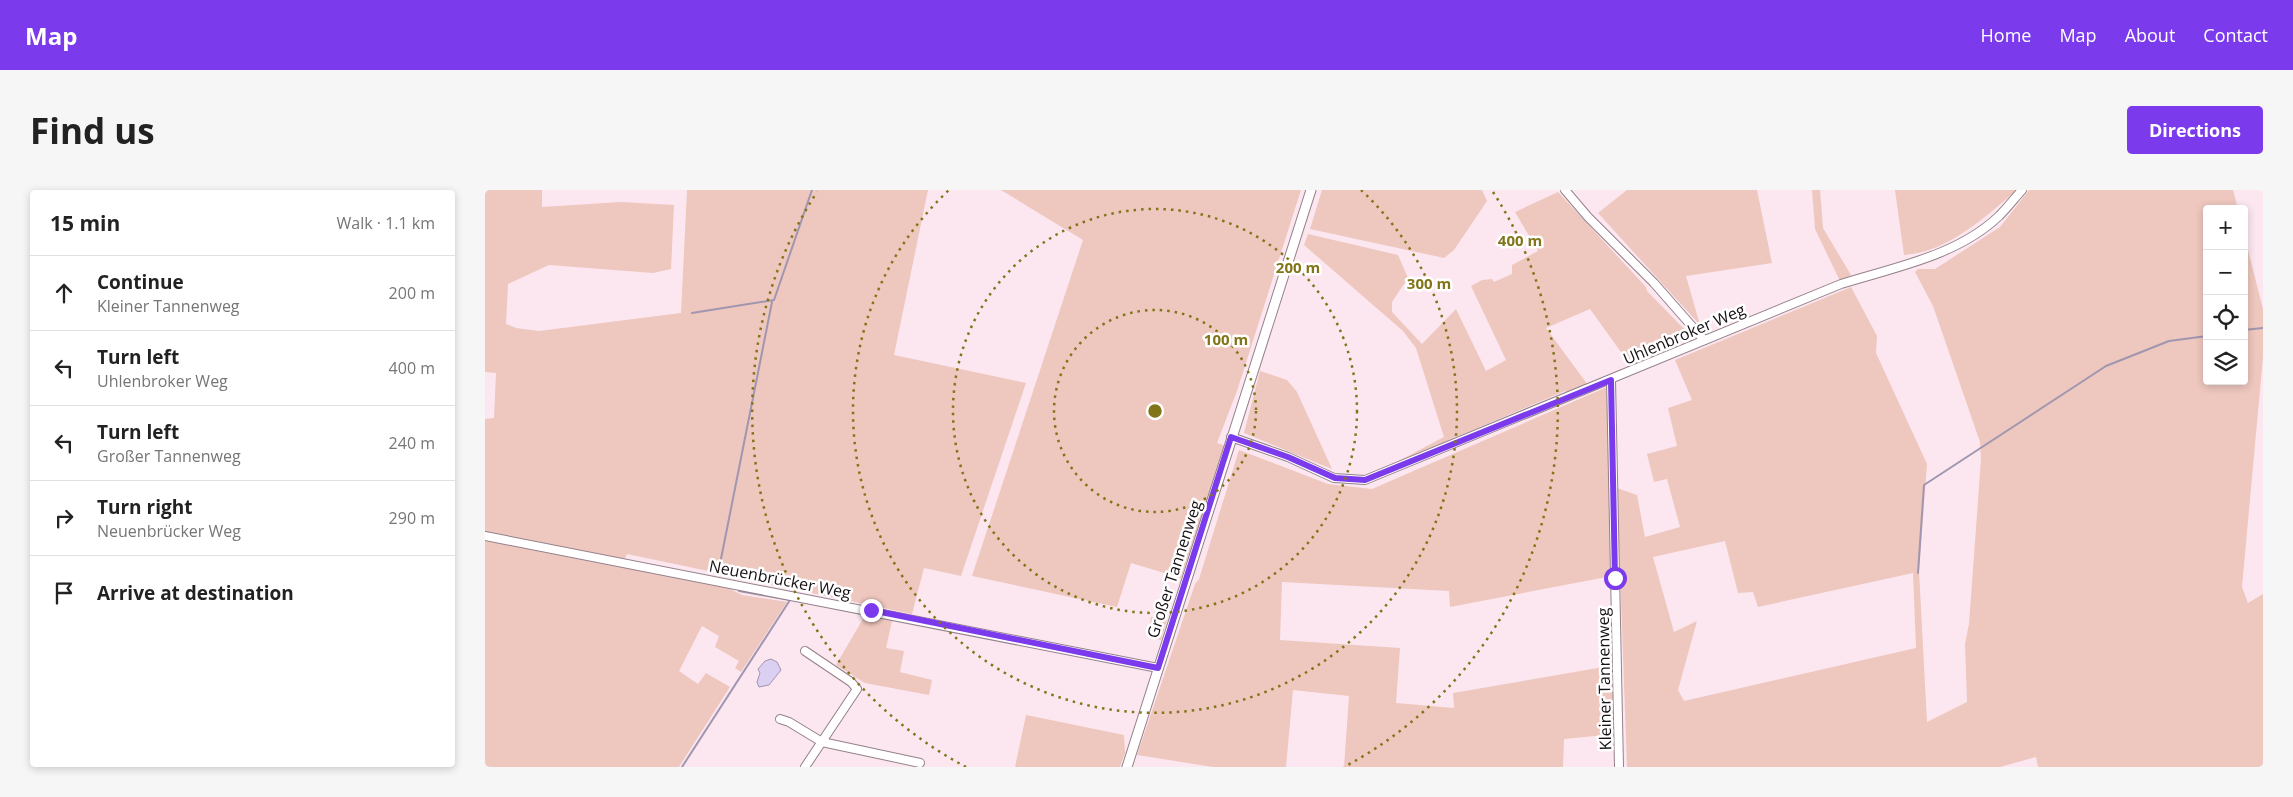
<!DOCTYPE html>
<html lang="en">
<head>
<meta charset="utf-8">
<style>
	body { margin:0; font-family:"Open Sans",sans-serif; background:#f6f6f6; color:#222 }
	.controls { position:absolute; right:15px; top:15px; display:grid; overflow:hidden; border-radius:5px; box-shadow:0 2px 8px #0003 }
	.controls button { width:45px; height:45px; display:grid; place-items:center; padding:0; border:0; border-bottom:1px solid #e0e0e0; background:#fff; color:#222; font:25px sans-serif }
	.stop { position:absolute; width:15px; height:15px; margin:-11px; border:4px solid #7c3aed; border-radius:50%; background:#fff }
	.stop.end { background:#7c3aed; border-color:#fff; box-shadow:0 1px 5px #0008 }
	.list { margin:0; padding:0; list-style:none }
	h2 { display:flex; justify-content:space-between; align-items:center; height:65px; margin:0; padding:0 20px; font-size:21px }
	h2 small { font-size:16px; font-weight:400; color:#767676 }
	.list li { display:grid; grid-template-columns:32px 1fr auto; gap:15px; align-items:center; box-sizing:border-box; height:75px; padding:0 20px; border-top:1px solid #e0e0e0 }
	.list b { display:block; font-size:19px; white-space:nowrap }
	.list p { margin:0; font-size:16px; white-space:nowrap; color:#767676 }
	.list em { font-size:16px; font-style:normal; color:#767676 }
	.icon { flex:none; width:28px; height:28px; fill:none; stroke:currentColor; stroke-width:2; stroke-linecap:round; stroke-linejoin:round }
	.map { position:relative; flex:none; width:1778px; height:577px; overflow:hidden; border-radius:5px }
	header { display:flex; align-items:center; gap:30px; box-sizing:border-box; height:70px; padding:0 25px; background:#7c3aed; color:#fff }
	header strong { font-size:24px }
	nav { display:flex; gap:28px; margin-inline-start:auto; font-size:18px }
	.intro { display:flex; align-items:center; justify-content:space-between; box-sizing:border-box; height:120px; padding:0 30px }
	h1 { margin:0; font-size:35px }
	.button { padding:12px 22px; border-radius:5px; background:#7c3aed; color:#fff; font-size:18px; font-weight:700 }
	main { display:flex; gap:30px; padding:0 30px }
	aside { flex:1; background:#fff; border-radius:5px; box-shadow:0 2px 8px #0003 }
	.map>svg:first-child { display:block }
</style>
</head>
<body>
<header>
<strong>Map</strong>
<nav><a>Home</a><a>Map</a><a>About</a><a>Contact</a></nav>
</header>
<div class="intro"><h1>Find us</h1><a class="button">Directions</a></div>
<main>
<aside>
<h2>15 min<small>Walk · 1.1 km</small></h2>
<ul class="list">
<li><svg class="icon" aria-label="ahead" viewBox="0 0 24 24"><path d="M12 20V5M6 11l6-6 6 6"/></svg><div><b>Continue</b><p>Kleiner Tannenweg</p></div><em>200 m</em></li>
<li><svg class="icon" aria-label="left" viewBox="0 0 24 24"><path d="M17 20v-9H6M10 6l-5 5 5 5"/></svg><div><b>Turn left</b><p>Uhlenbroker Weg</p></div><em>400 m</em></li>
<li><svg class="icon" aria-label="left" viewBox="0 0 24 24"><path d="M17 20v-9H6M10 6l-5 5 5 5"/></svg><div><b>Turn left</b><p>Großer Tannenweg</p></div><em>240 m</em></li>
<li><svg class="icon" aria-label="right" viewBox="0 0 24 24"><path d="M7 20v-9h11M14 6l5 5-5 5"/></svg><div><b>Turn right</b><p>Neuenbrücker Weg</p></div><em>290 m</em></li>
<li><svg class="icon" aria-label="arrive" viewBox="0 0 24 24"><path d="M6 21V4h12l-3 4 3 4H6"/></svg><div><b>Arrive at destination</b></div></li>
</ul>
</aside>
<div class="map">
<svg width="1778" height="577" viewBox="0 0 1778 577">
	<rect width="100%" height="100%" fill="#fce7f1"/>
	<g fill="#eec7be" fill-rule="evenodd">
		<polygon points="0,0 57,0 57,17 136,12 189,15 186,79 168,83 64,75 23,94 21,134 31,138 54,141 196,123 202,0 443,0 409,165 541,193 476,386 439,378 427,424 142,364 139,371 0,343 0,229 9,228 11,183 0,182"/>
		<polygon points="516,0 816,0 752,201 732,253 741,256 696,388 646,373 632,417 487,386 598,50"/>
		<polygon points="837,0 997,0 1002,11 969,60 959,68 825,39"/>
		<polygon points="1142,0 1272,0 1287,73 1201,86 1215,135 1113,23"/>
		<polygon points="1327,0 1335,0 1338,38 1366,85 1355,91 1330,39"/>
		<path d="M1410,0H1532C1500,27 1463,62 1419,65Z"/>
		<path d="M1544,0H1748L1753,19H1722V191H1759V44L1778,119V167L1757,397L1763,413L1778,404V577H1553L1551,567L1515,577H1142L1132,298L1152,305L1160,347L1195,337L1182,289L1169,292L1162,264L1192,256L1183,218L1207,210L1190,170L1366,97L1392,146L1391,163L1442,274L1434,381L1442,532L1482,512L1480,454L1484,434L1496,269L1495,252L1448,116L1430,82L1433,79H1450L1515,37ZM1240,351L1253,403L1268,402L1273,417L1428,383L1431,458L1199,511L1193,500L1212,431L1189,442L1168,367Z"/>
		<polygon points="1073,2 1161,97 1162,101 1204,144 1200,150 1146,176 1105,119 1061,138 1103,195 1083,204 1080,201 964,250 962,256 902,278 902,277 959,247 931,158 918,141 819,55 823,44 913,65 923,88 907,112 907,122 937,154 971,119 1001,181 1021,170 986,96 997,90 1007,89 1009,92 1027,84 1027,75 1053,61 1030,22"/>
		<polygon points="775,181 802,190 812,202 847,279 759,243"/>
		<polygon points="1122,197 1127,386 965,417 964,401 797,392 795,450 915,458 911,513 969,518 968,503 1130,475 1130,544 1079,549 1078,577 859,577 864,506 808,500 801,577 728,577 652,565 710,394 714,389 754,260 843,294 887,299"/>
		<polygon points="0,350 241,397 257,405 302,412 256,482 250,478 254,471 230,457 234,446 217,436 194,481 213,494 221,483 245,497 194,577 0,577"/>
		<polygon points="382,422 408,427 401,458 419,461 415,482 447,490 444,505 380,493 351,475"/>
		<polygon points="666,427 682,430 676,450 663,447"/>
		<polygon points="541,525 639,545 640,563 635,577 530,577"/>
	</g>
	<polygon fill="#dbcff2" stroke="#a096af" points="286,469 292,472 296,480 284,495 274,497 272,492 275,483 273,479 280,471"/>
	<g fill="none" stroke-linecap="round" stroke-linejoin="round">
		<g stroke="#a096af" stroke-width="2">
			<polyline points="207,123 289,110 327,0"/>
			<polyline points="1759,140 1778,138"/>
			<polyline points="1433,383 1439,295 1621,176 1684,151 1722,146"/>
			<polyline points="233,384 287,112"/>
			<polyline points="197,577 305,410 254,401"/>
		</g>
		<defs>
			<g id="minor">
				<polyline points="1080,0 1103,27 1169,93 1219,150"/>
				<polyline points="1126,190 1134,577"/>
				<path d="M746,247L803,267L849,288L880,290L1356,94C1410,77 1472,66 1514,26C1522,18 1529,9 1537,0"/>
				<polyline points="0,346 673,478"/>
				<polyline points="320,461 366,492 372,499 320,577"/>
				<polyline points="295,529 304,532 337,552 435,573"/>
			</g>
			<polyline id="tertiary" points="642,577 826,0"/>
		</defs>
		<use href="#minor" stroke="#94818a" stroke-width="10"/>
		<use href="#tertiary" stroke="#94818a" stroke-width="11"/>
		<use href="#minor" stroke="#fff" stroke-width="8"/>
		<use href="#tertiary" stroke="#fff" stroke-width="9"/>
	</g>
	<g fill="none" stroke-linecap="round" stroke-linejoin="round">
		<polyline stroke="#7c3aed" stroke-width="6" points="386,420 673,478 746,247 803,267 850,288 880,290 1126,190 1130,388"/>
	</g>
	<g fill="none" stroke="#827519" stroke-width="2.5" stroke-dasharray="2.5 5">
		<circle cx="670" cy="221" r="101"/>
		<circle cx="670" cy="221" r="202"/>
		<path d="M876 0A302 302 0 1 1 464 0"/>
		<path d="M481 577A403 403 0 0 1 332 2M1008 2A403 403 0 0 1 859 577"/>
	</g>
	<g text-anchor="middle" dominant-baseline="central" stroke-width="5" stroke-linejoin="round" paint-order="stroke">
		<g font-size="16" fill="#161013" stroke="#fff">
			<text transform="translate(1199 144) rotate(-23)">Uhlenbroker Weg</text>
			<text transform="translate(689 379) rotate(-72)">Großer Tannenweg</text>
			<text transform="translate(295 389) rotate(11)">Neuenbrücker Weg</text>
			<text transform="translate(1119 489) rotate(-91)">Kleiner Tannenweg</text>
		</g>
	</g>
	<circle cx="670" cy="221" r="8" fill="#827519" stroke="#fff" stroke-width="2.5"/>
	<g font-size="15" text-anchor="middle" font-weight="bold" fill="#827519" stroke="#fff" stroke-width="5" stroke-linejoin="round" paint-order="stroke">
		<text x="1035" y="56">400 m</text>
		<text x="813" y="83">200 m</text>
		<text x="944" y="99">300 m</text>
		<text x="741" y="155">100 m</text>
	</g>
</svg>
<div class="controls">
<button>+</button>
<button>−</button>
<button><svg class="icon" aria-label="locate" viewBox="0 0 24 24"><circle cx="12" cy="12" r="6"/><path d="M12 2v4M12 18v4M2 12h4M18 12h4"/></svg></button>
<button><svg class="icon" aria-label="layers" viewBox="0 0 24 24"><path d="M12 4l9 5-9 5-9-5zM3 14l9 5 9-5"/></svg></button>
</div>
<div class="stop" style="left:1130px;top:388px"></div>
<div class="stop end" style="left:386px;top:420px"></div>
</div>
</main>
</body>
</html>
